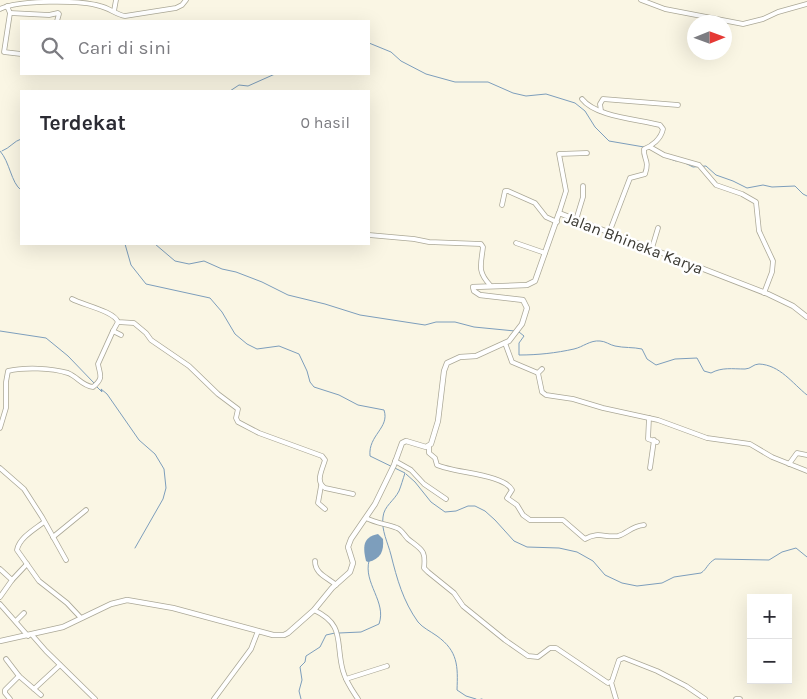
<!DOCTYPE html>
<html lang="id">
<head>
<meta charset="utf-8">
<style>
	body { margin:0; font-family:Karla,sans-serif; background:#f7f7f7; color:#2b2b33 }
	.controls { position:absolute; right:15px; bottom:15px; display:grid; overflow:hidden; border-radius:0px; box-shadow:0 5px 20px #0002 }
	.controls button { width:45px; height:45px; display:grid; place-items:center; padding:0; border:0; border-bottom:1px solid #e1e1e2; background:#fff; color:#2b2b33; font:25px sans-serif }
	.compass { position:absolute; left:687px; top:15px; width:45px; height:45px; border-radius:50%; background:#fff; box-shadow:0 5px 20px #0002; rotate:89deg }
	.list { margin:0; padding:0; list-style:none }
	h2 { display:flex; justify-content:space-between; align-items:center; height:65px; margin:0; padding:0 20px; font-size:21px }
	h2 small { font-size:16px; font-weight:400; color:#7c7c81 }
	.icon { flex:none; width:28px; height:28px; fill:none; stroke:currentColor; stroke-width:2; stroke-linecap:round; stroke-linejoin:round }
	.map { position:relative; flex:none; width:807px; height:699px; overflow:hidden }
	.search { position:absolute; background:#fff; box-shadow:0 5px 20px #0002; left:20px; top:20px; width:350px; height:55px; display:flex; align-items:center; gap:12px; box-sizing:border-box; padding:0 18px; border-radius:0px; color:#7c7c81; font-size:19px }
	.panel { position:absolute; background:#fff; box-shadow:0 5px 20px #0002; left:20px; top:90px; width:350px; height:155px; border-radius:0px }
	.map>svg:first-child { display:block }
</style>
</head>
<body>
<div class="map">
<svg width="807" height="699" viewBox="0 0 807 699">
	<rect width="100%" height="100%" fill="#faf6e4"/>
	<path fill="#7d9ebc" d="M378,534L383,539C384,551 381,559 368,562L366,561C363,548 362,537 378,534Z"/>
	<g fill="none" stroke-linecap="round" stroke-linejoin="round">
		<g stroke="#7d9ebc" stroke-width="1">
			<polyline points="369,43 391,52 401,61 426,74 455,82 488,82 513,93 526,96 546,94 575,103 585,111 595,127 609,141 644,147"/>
			<polyline points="230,91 239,85 248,86 275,74"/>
			<path d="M0,151C10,162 11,183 21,190"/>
			<path d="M2,151C10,148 14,141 21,139"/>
			<polyline points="668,158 676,161"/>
			<polyline points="685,163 693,167 706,166 716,175 733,181 747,188 763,185 772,187 795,186 803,194 807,196"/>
			<path d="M125,244L131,265L146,284L210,298L222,312L235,334L247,344L257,349L279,346L299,354L307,371L310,382L314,387L339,395L358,405L384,410C390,428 368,435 370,456L405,473C403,479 401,486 399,491C394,501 384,506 383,517C381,530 388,543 391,555C397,579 403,601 418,622C423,628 430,631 437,636C458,651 458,666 457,690L466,696L476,699"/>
			<polyline points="155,244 175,261 189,264 204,261 222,269 236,272 262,282 288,295 325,304 360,315 425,325 436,322 455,322 474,327 515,331"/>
			<polyline points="0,331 46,338 68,356 94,383"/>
			<path d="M519,332L524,336L519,343V355C538,355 556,353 574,349C583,347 590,340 600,341C605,341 610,345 615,346C624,348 633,347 642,349L647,359L656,365L675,359L697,358L704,371L711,373C722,367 732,369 745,369C751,369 753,364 759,364C780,365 792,383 807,395"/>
			<polyline points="96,386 102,392 101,389 107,394 139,440 155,454 164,469 166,488 163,499 135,548"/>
			<path d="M406,474L415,482L431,502L445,512L456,511L468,506H475L485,511L495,520L514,541L527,547L559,548L577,552L593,561L605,575L622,583L637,586L662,583L674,577L701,573C707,569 707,564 715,559L769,560L782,552L796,548L807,557"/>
			<path d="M339,633L361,632L379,624C387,602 363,583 369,561"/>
			<polyline points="301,699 299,691 302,680 300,667 305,662 306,656 320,647 326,635 335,633"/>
			<polyline points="481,699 482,699"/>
		</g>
		<defs>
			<g id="minor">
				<polyline points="641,0 665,9 743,24 763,19 778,12 807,4"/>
				<polyline points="7,6 10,13 4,52 21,54"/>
				<path d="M0,9C18,0 80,0 100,6C109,8 117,15 125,16L176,8L182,5L186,0"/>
				<polyline points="114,11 116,0"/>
				<polyline points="10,13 49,15 58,13 59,14 57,21"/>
				<path d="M582,99C596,117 638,119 660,125L663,129C661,139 652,146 644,149C643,159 650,160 645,174L630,178L609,233"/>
				<polyline points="601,111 600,104 603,99 678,105"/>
				<polyline points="650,147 664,155 699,165 716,185 742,194 756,202 759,231 773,261 772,272 764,293"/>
				<polyline points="502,205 505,191 508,191 535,203 546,217 557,222"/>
				<polyline points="559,213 566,191 559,154 587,153"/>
				<polyline points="576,220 583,197 583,186"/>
				<path d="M369,235L414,239L429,242L481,244L483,247C481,265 477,271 490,285"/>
				<polyline points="516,243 545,253"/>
				<polyline points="652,248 658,228"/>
				<path d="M72,299C83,305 114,311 118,322L134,323L146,333L151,340L189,366L218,394L238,409L236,418L238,422L259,433L322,456L325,460C322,470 315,482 325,488L353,494"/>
				<polyline points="118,322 113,331 121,335"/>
				<polyline points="505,343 512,362 538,373"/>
				<polyline points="542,369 538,373 542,392 546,395 573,399 603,408 658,420 707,438 750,444 772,457 807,471"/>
				<polyline points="649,418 648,439 657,442"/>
				<path d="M0,428L6,408V382L8,371C25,367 51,368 68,373C78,377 82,386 93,387C104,378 100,375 98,364L113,331"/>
				<path d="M429,446V453L435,458L437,465C454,473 504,474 512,490L507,498L517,505L523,515L530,520H563L585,539C599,531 604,538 618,536C627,534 631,526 644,525"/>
				<polyline points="395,461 411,470 424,484 446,499"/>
				<polyline points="789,464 797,453 807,455"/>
				<polyline points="0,468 24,489 42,517 66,560"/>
				<polyline points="650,468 654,440"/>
				<polyline points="321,486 318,503 325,509"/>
				<path d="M366,518C376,523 386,524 397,528C402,530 404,535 408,539C422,550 426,550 424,568L428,572L454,593L463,606L505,640L528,656L538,657L550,648H556L608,683L612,681L619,660L624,658L657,671L686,686L705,699"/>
				<path d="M44,522C35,529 19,538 17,550L39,581L67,603L81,618"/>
				<polyline points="53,537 86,510"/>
				<path d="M315,561C315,574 327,577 336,585"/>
				<polyline points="0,569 12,580 0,597"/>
				<polyline points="12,580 27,564"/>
				<polyline points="0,604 28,636"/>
				<path d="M314,610C346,625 335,643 343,671C346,682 352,690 358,699"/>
				<polyline points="16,621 24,613"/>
				<polyline points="32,635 46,651 95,699"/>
				<polyline points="6,659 19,676 41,695"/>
				<polyline points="346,679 387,666"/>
				<polyline points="611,682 616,699"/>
				<polyline points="34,689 60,665"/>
				<polyline points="10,699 5,693 5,690 19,676"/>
				<polyline points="214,699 251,649 258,631"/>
				<polyline points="736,699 740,699"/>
			</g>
			<polyline id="tertiary" points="0,641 63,627 111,604 127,600 173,608 273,635 284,635 288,633 314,610 332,588 350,572 353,563 348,547 351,539 375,504 394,465 402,443 406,441 426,447 431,444 438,421 444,371 447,363 460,357 476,356 509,341 522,324 527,308 523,300 480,295 474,291 473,287 527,285 535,281 559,213 768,294 793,306 807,317"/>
		</defs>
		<use href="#minor" stroke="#aba897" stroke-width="5.5"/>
		<use href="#tertiary" stroke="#aba897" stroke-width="6"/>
		<use href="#minor" stroke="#fff" stroke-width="4"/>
		<use href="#tertiary" stroke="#fff" stroke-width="4.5"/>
	</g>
	<g text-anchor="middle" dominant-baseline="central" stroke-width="5" stroke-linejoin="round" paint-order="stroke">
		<g font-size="16" fill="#3a3932" stroke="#fff">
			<text transform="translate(634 243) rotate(21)">Jalan Bhineka Karya</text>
		</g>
	</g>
</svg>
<div class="controls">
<button>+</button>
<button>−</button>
</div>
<svg class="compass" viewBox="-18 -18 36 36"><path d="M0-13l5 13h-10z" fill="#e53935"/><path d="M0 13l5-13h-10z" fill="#7c7c81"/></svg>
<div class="search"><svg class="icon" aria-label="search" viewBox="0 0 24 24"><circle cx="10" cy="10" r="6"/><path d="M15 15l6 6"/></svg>Cari di sini</div>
<section class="panel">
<h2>Terdekat<small>0 hasil</small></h2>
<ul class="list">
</ul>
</section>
</div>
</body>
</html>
